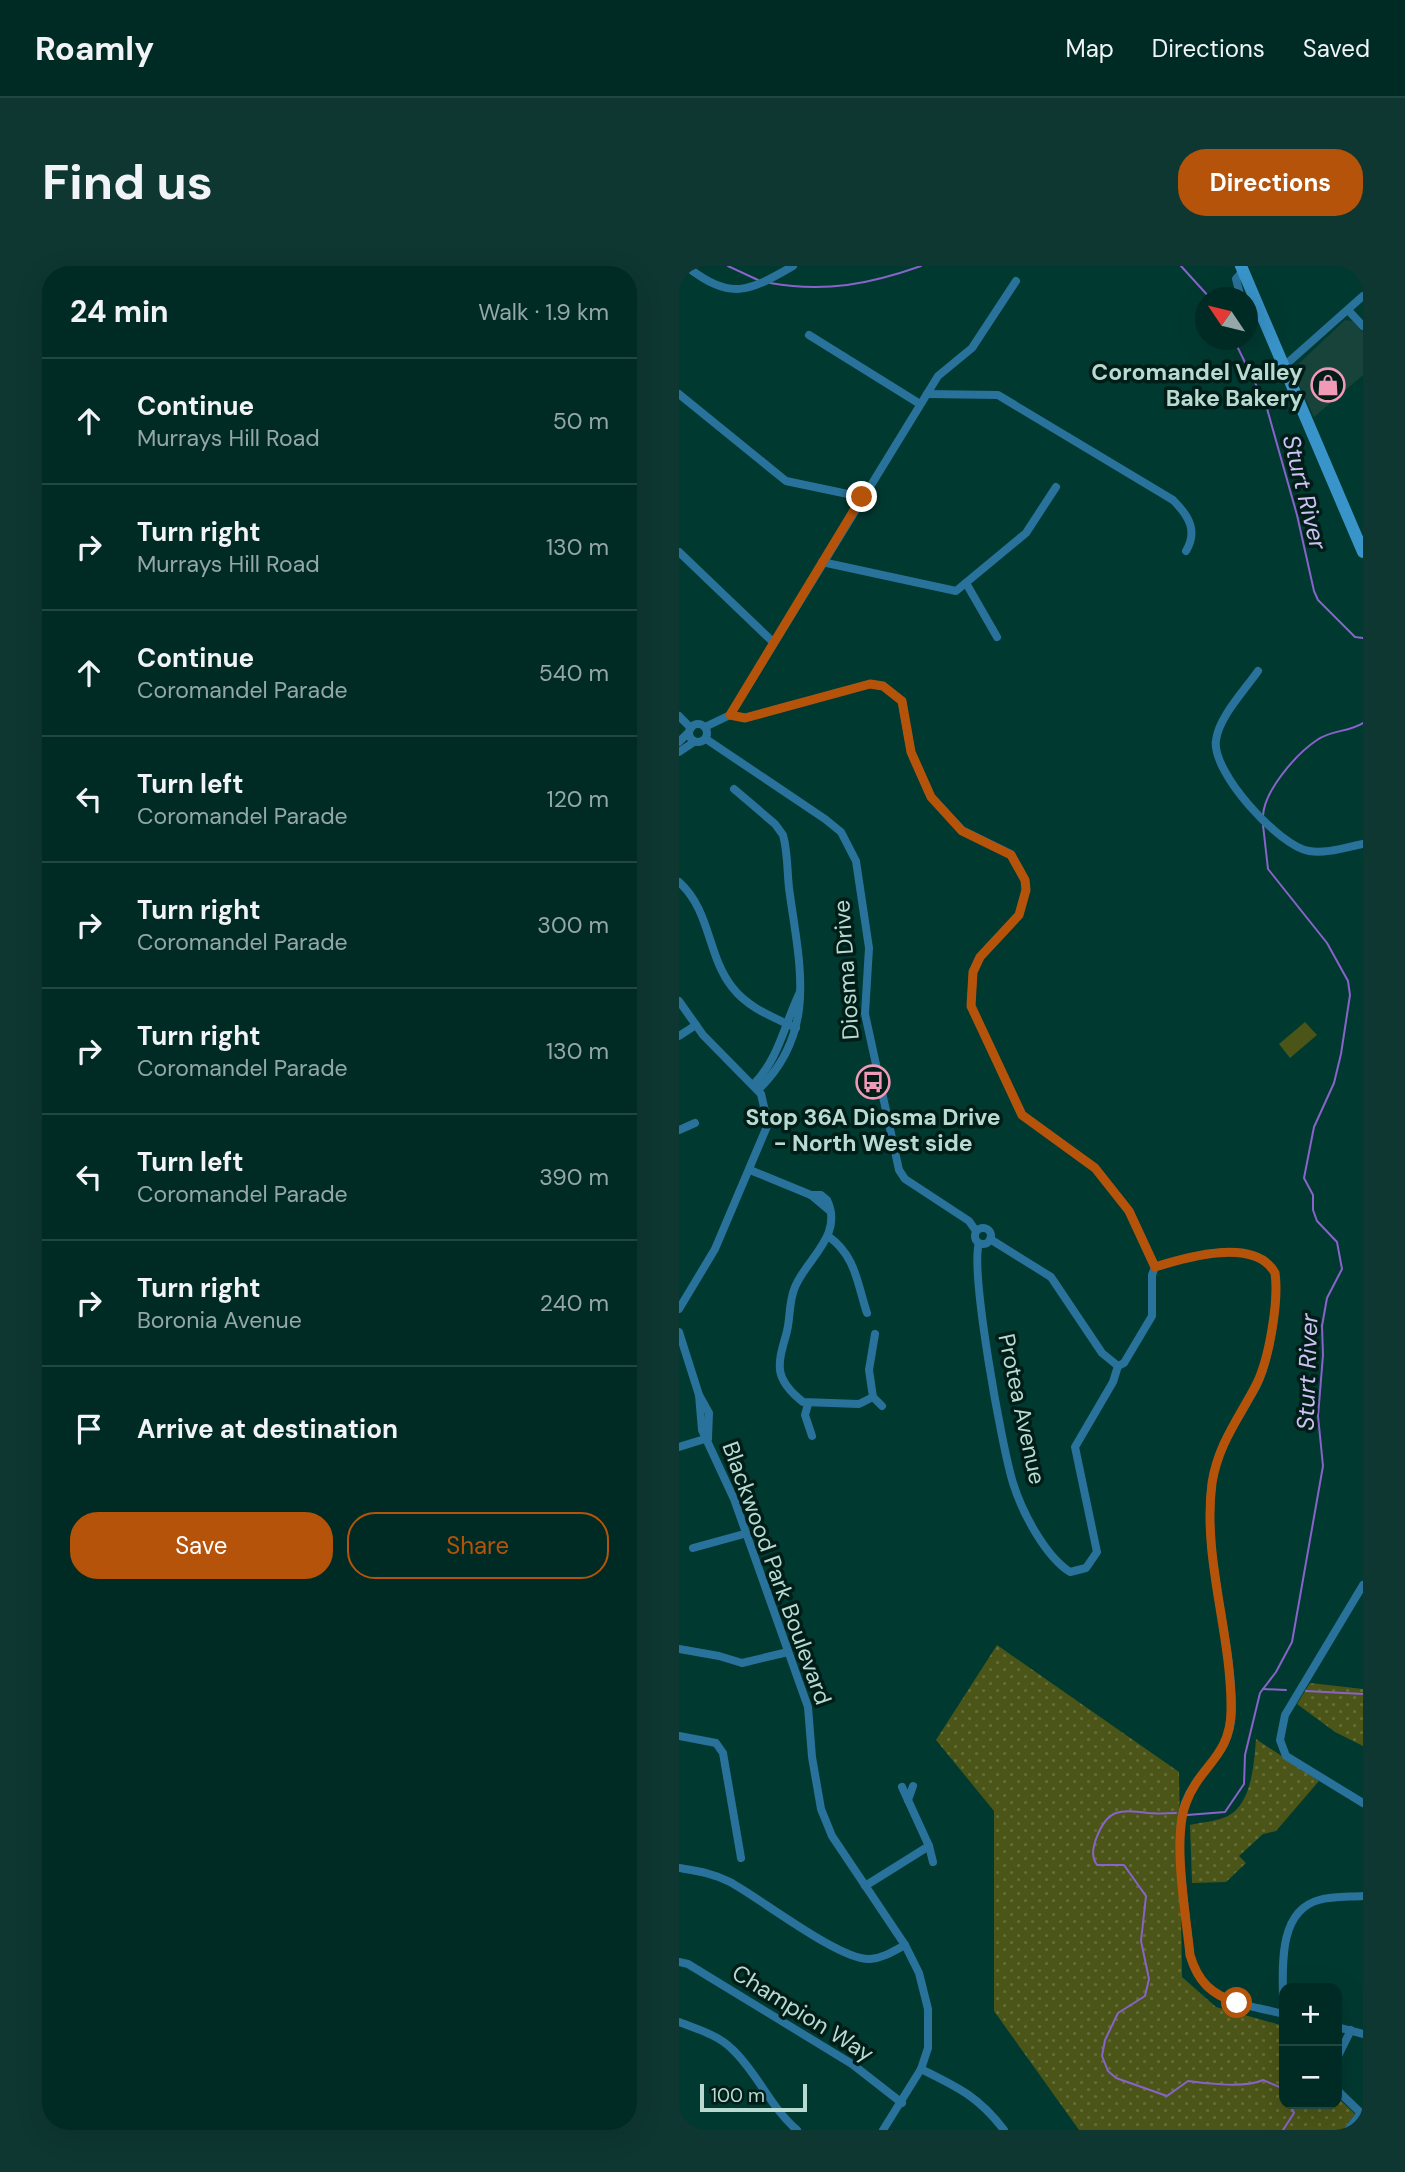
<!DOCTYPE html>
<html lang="en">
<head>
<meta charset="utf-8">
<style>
	body { margin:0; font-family:"DM Sans",sans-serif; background:#0e3731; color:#f1f3f6 }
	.controls { position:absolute; right:21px; bottom:21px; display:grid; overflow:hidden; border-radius:14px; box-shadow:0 7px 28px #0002 }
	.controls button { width:63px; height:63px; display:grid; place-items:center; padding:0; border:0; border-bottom:2px solid #224741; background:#002b24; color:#f1f3f6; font:35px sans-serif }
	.compass { position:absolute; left:516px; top:21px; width:63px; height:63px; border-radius:50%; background:#002b24; box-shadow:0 7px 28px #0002; rotate:305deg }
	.scale { position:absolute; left:21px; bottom:18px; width:107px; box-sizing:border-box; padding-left:7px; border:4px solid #b9dad1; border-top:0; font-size:19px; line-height:24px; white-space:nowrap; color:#b9dad1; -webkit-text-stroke:5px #011d18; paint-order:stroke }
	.stop { position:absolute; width:21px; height:21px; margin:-16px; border:5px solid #b45309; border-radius:50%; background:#fff }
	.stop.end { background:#b45309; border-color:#fff; box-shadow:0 2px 7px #0008 }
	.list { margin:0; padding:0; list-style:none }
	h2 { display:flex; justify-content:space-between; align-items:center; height:91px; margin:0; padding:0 28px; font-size:30px }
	h2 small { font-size:23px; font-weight:400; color:#95a7a6 }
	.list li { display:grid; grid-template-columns:46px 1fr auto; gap:21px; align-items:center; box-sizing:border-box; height:126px; padding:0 28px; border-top:2px solid #224741 }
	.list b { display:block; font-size:26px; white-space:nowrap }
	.list p { margin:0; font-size:23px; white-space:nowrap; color:#95a7a6 }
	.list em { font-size:23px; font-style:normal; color:#95a7a6 }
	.actions { display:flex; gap:14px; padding:21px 28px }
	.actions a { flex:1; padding:16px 0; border:2px solid #b45309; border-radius:28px; text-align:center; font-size:24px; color:#b45309 }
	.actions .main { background:#b45309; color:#fff }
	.icon { flex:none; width:38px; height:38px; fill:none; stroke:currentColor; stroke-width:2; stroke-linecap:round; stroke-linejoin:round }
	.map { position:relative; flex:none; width:684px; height:1864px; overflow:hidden; border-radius:28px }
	header { display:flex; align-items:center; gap:42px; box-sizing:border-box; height:98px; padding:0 35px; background:#002b24; border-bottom:2px solid #224741 }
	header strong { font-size:33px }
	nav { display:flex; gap:38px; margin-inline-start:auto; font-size:24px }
	.intro { display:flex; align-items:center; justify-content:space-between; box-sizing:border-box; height:168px; padding:0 42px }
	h1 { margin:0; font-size:49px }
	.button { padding:18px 32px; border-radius:28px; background:#b45309; color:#fff; font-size:24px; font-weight:700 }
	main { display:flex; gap:42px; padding:0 42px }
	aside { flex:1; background:#002b24; border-radius:28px; box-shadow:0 7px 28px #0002 }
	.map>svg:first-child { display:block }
</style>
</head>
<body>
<header>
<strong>Roamly</strong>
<nav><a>Map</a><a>Directions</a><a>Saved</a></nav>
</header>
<div class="intro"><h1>Find us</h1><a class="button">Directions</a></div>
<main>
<aside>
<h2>24 min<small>Walk · 1.9 km</small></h2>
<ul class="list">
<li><svg class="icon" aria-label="ahead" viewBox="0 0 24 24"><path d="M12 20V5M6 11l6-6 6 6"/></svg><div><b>Continue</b><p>Murrays Hill Road</p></div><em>50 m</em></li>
<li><svg class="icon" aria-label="right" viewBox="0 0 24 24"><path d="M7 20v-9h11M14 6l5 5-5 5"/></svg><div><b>Turn right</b><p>Murrays Hill Road</p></div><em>130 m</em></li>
<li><svg class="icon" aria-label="ahead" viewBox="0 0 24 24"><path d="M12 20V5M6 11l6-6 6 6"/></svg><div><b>Continue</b><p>Coromandel Parade</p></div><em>540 m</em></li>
<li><svg class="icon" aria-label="left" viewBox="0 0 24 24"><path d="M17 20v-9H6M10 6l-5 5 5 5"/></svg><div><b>Turn left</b><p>Coromandel Parade</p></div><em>120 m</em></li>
<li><svg class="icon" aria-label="right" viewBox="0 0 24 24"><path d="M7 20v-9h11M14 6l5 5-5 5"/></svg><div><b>Turn right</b><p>Coromandel Parade</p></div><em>300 m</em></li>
<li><svg class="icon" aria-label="right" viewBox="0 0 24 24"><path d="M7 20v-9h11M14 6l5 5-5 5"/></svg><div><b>Turn right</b><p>Coromandel Parade</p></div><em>130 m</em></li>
<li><svg class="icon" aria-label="left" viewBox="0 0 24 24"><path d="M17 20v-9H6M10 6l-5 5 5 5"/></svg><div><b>Turn left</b><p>Coromandel Parade</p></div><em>390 m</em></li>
<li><svg class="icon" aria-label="right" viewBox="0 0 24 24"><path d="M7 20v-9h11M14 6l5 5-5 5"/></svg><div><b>Turn right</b><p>Boronia Avenue</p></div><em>240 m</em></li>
<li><svg class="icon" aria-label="arrive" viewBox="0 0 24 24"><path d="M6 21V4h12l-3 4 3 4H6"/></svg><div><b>Arrive at destination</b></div></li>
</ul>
<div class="actions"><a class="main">Save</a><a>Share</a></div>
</aside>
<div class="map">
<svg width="684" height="1864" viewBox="0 0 684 1864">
	<defs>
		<pattern id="park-dots" width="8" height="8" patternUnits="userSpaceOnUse" patternTransform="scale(1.75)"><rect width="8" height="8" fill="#4b5517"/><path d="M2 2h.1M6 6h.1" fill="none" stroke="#636d38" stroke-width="1.8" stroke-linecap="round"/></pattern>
	</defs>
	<rect width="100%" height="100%" fill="#003930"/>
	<polygon fill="#18433a" points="666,54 674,55 684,66 684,109 635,151 613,104"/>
	<polygon fill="#4b5517" points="626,756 638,769 611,792 600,778"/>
	<g fill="url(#park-dots)">
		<polygon points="318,1379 500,1506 503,1711 537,1741 605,1760 605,1838 658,1838 658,1831 676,1848 664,1864 400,1864 315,1745 315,1545 257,1474"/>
		<polygon points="631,1417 684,1423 684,1480 656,1466 618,1438"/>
		<path d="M577,1473L640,1515L597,1565L584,1568L560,1590L567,1597L547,1616L513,1617L511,1559C522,1556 534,1556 544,1552C573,1543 575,1497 577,1473Z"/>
	</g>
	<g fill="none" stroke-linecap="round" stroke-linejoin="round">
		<g stroke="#8863c9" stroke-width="2">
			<polyline points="49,0 79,14"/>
			<polyline points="502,0 531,32"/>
			<path d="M91,17C146,27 191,18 242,0"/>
			<polyline points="555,74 587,139 618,249 635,325 639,334 676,371 684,372"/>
			<path d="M584,550C585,525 617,488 638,474C652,464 670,466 684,457"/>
			<polyline points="584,1423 607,1424"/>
			<polyline points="627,1425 684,1428"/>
			<path d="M497,1547C488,1547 478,1548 469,1547C440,1543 428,1543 417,1573C414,1582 412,1591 418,1599H445L467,1630L462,1675L470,1713L466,1730L439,1747L426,1774L423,1790L429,1805L437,1812L488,1830L509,1815C528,1818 568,1822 584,1814L605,1823"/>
			<polyline points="508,1549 546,1546 565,1518 566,1489 581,1427 597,1406 613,1376 644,1200 639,1150 644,1089 643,1060 648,1032 663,1003 658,976 638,955 634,944 634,929 625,912 635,861 655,817 662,788 671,729 669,715 648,677 589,603 584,559"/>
			<polyline points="604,1864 615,1847 611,1838"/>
		</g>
		<g stroke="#29729b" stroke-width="8">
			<path d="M7,0C52,35 69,26 114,0"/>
			<polyline points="562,32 557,13 565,4"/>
			<polyline points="669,44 684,60"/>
			<polyline points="130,69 241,138"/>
			<polyline points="604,101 684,30"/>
			<polyline points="0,128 107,215 183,231"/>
			<path d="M248,128L319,129L494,234C510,250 519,265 507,285"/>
			<polyline points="0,286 94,376"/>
			<polyline points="143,296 277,325 347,267 377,221"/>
			<polyline points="287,317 318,371"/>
			<path d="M579,405C565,425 540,451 537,474C532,506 600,580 630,585C647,588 668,581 684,578"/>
			<polyline points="51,449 259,110 293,82 337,15"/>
			<polyline points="0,450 12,462"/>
			<circle cx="19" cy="467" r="9"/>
			<polyline points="26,461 51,449 66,452 191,418 204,420 223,435 232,486 252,531 283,564 332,588 346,614 347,623 340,649 301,691 294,706 292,740 343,849 416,902 450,945 476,1001"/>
			<polyline points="27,473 146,553 162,566 177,595 190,682 186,748 220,904 226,913 290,955 297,965"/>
			<polyline points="0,476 10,466"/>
			<polyline points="0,486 15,476"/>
			<path d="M55,523L96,558L104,569C109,587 108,604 110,622C120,697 140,765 79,824"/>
			<path d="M0,616C32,645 28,689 53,721C69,742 94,751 117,762"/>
			<polyline points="0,735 24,769 82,828 89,858 36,983 0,1043"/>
			<polyline points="0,770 17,759"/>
			<path d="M74,819C100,793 105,759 121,726"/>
			<polyline points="0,864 16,857"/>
			<polyline points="71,904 132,929 151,945"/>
			<path d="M132,929H142L148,934C165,969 128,992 116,1021C109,1037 112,1053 107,1069C98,1100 95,1113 124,1136L180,1138L194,1131L190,1104L196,1068"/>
			<circle cx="304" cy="970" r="8"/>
			<path d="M149,970C177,990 178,1017 188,1047"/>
			<polyline points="311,973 372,1011 423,1087 439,1100"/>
			<path d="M300,977C291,1006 323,1182 334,1217C343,1246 366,1290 391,1306L407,1302L418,1286L396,1181L434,1116L439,1100L445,1097L473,1050V1009L476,1001"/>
			<path d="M476,1001C508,991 576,971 596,1007C600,1035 590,1096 577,1121C559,1154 539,1179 533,1217C523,1292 553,1369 553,1444C552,1492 520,1500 506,1537C493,1573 508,1649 511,1690C525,1738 562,1737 605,1748"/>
			<polyline points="0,1066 20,1129 23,1164 55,1233 129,1441 133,1491 142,1543 153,1570 226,1679 240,1707 249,1743 249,1782 242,1803 204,1864"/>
			<polyline points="20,1129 30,1147 29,1172"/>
			<polyline points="194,1131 203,1140"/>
			<polyline points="129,1138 126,1149 133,1170"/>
			<polyline points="0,1181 29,1172"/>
			<polyline points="14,1282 65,1268"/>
			<polyline points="684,1319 606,1449 601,1474 607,1490 684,1537"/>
			<polyline points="0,1383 40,1390 63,1397 109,1386"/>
			<polyline points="0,1470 37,1477 44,1487 62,1592"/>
			<polyline points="229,1534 234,1520"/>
			<polyline points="250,1580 254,1596"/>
			<path d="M0,1602C18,1605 34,1607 51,1616C81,1632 161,1695 191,1693C204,1692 215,1685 226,1679"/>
			<polyline points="186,1620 250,1580 223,1521"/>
			<polyline points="0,1696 9,1698 173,1798 223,1837"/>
			<path d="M604,1747C605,1712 595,1646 640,1634C653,1630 670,1631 684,1630"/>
			<path d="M0,1756C18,1763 39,1769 53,1783C78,1806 91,1841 118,1864"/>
			<polyline points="658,1761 684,1768"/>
			<polyline points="658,1792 672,1764"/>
			<path d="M242,1803C279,1821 300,1831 325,1864"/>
			<polyline points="658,1824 684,1849"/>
			<polyline points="669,1864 682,1847"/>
		</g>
		<polyline stroke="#3994c9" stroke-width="12" points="562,0 684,286"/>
	</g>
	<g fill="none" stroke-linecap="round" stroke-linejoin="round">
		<path stroke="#b45309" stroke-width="9" d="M183,231L51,449L66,452L191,418L204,420L223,435L232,486L252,531L283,565L332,589L346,614L347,624L340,649L301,691L294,706L292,740L343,849L416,902L450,945L476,1001C508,991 576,971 596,1007C600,1035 590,1096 576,1121C559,1153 539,1179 533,1217C523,1292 553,1369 552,1444C552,1491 520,1500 507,1537C493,1573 507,1649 511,1689C519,1716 532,1728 558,1737"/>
	</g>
	<defs>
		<symbol id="shop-ring" viewBox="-11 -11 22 22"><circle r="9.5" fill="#011d18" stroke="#f09ab7" stroke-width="1.5"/><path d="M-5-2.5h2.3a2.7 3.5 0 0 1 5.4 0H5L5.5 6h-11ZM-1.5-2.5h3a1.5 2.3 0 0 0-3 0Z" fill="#f09ab7"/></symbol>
		<symbol id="bus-ring" viewBox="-11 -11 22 22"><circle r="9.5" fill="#011d18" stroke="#f09ab7" stroke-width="1.5"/><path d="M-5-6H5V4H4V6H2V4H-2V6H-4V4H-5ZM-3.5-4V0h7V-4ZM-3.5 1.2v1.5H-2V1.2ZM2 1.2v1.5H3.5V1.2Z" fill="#f09ab7"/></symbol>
	</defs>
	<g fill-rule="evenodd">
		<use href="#shop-ring" x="630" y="100" width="38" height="38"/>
		<use href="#bus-ring" x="175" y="797" width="38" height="38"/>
	</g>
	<g text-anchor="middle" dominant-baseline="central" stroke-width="7" stroke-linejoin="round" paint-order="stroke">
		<g font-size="23" font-weight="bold" fill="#b9dad1" stroke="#011d18" text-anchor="end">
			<text x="624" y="106">Coromandel Valley<tspan x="624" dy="26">Bake Bakery</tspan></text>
			<text x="194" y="851" text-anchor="middle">Stop 36A Diosma Drive<tspan x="194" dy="26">- North West side</tspan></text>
		</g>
		<g font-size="23" fill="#b9dad1" stroke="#011d18">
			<text transform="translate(167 704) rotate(-94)">Diosma Drive</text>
			<text transform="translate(343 1143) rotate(78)">Protea Avenue</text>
			<text transform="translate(98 1307) rotate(70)">Blackwood Park Boulevard</text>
			<text transform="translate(124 1747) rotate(32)">Champion Way</text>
		</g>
		<g font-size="24" font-style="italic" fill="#d0c1f5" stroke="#011d18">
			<text transform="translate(626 226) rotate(76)">Sturt River</text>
			<text transform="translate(628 1106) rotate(-88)">Sturt River</text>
		</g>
	</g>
</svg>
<div class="controls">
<button>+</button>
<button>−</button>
</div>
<svg class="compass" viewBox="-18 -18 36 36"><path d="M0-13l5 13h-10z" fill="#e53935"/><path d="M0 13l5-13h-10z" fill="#95a7a6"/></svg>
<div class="scale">100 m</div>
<div class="stop" style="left:558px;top:1737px"></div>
<div class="stop end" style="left:183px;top:231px"></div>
</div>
</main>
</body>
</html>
